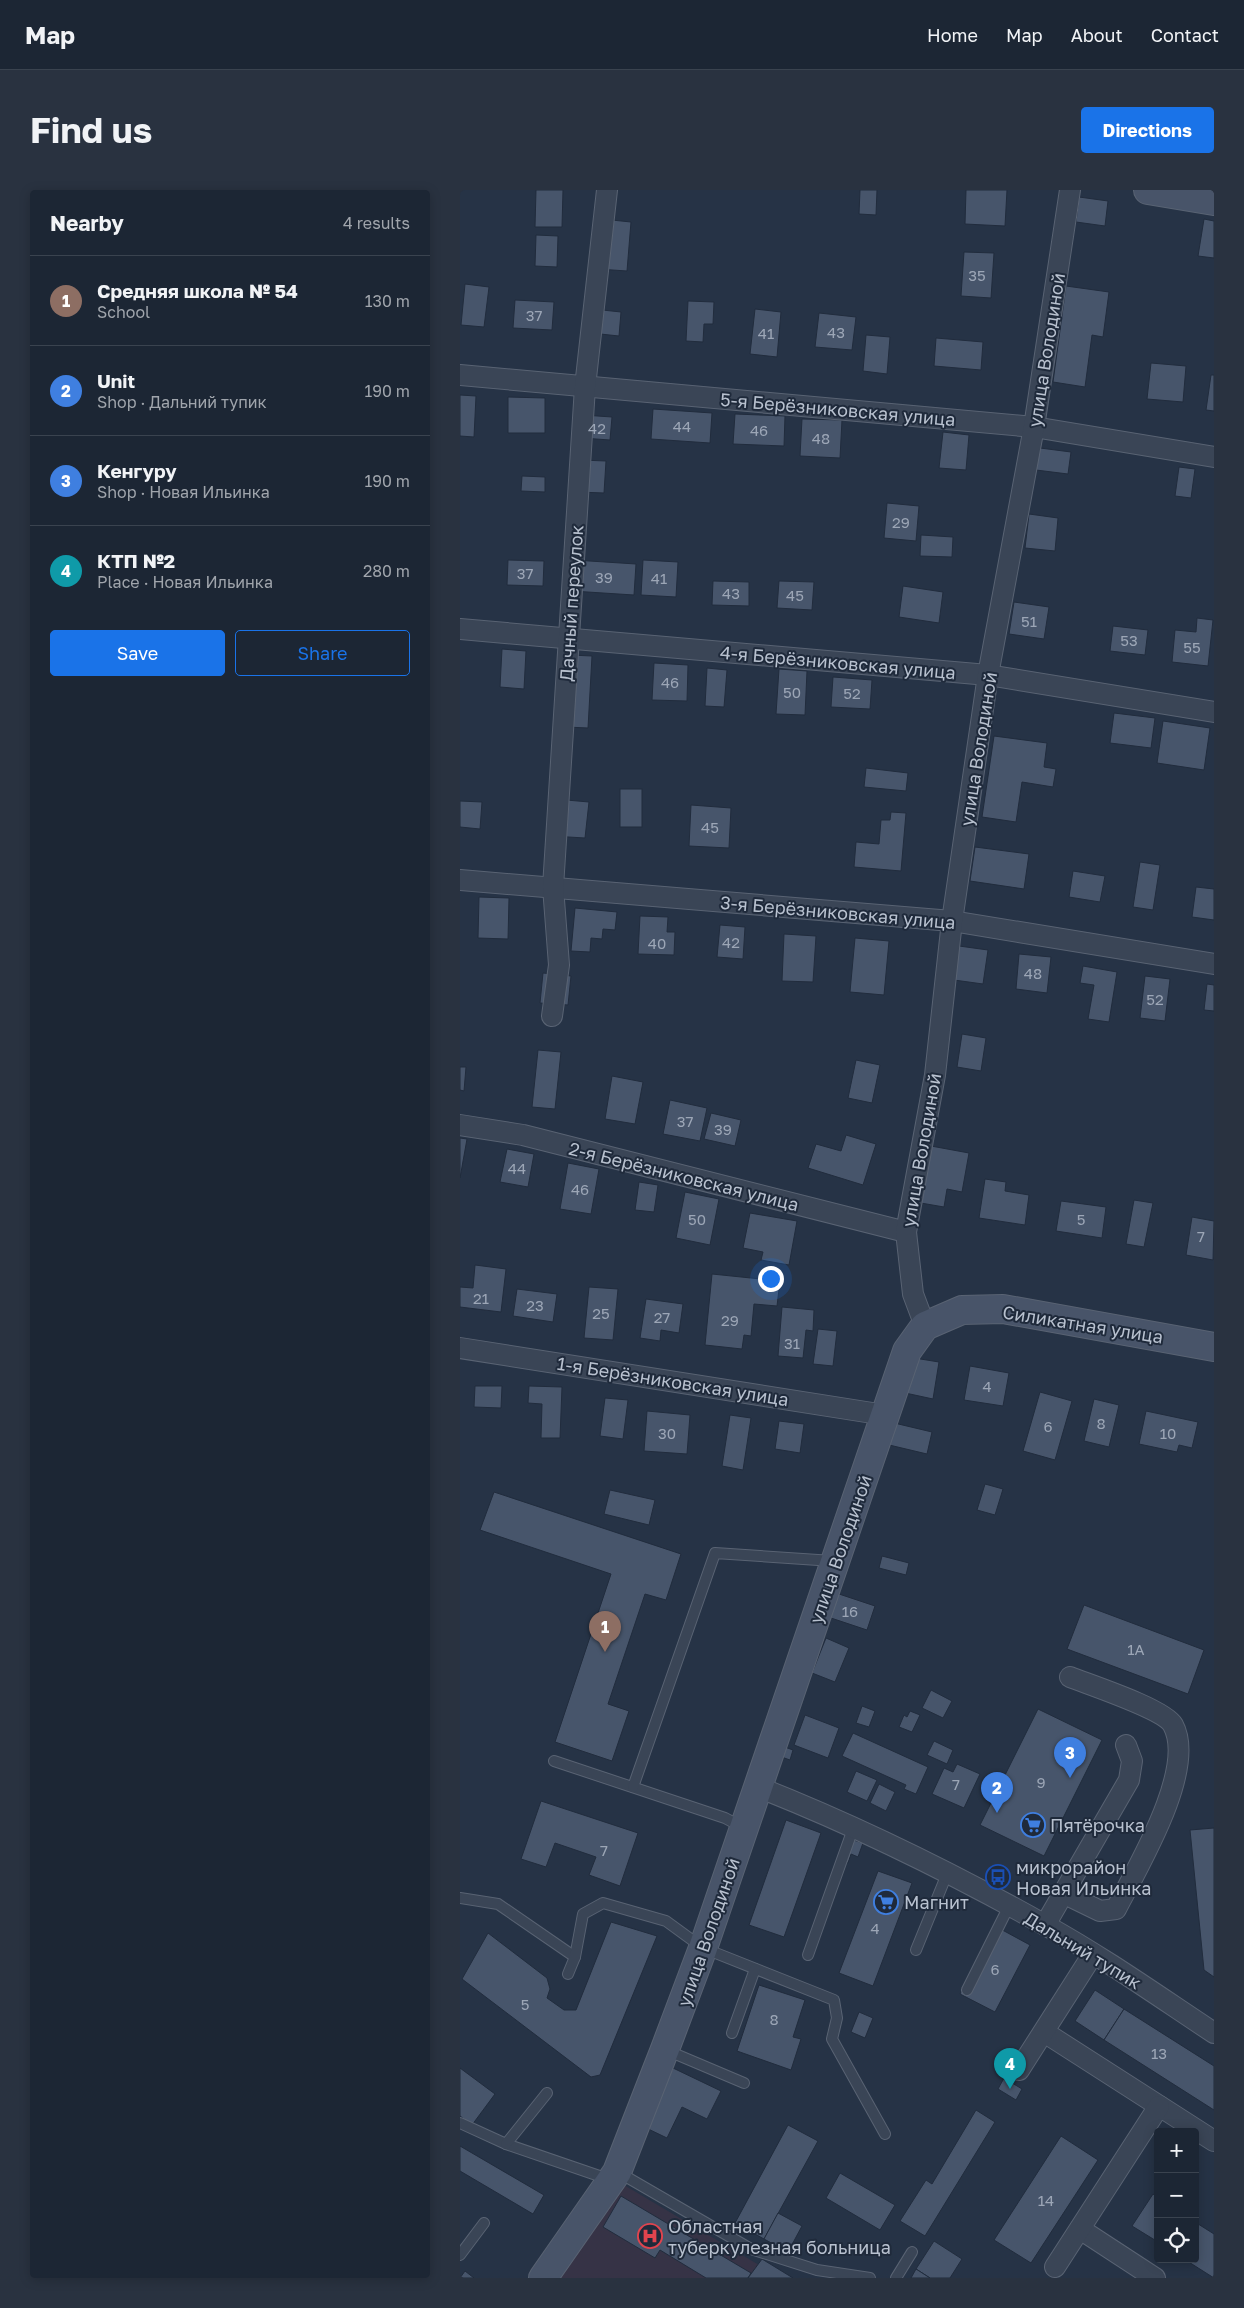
<!DOCTYPE html>
<html lang="en">
<head>
<meta charset="utf-8">
<style>
	body { margin:0; font-family:"Golos Text",sans-serif; background:#293240; color:#f1f3f6 }
	.controls { position:absolute; right:15px; bottom:15px; display:grid; overflow:hidden; border-radius:5px; box-shadow:0 2px 12px #0003 }
	.controls button { width:45px; height:45px; display:grid; place-items:center; padding:0; border:0; border-bottom:1px solid #3a434f; background:#1c2634; color:#f1f3f6; font:25px sans-serif }
	.you { position:absolute; left:310px; top:1088px; width:18px; height:18px; margin:-12px; border:4px solid #fff; border-radius:50%; background:#1a73e8; box-shadow:0 0 0 8px #1a73e833 }
	.badge { display:grid; place-items:center; width:32px; height:32px; border-radius:50%; background:#1a73e8; color:#fff; font-size:16px; font-weight:700 }
	.pin { position:absolute; translate:-50% -41px; filter:drop-shadow(0 1px 2px #0008) }
	.pin::after { content:''; position:absolute; top:26px; width:18px; height:15px; background:inherit; clip-path:polygon(0 0,100% 0,50% 100%) }
	.list { margin:0; padding:0; list-style:none }
	h2 { display:flex; justify-content:space-between; align-items:center; height:65px; margin:0; padding:0 20px; font-size:21px }
	h2 small { font-size:16px; font-weight:400; color:#a0a5ac }
	.list li { display:grid; grid-template-columns:32px 1fr auto; gap:15px; align-items:center; box-sizing:border-box; height:90px; padding:0 20px; border-top:1px solid #3a434f }
	.list b { display:block; font-size:19px; white-space:nowrap }
	.list p { margin:0; font-size:16px; white-space:nowrap; color:#a0a5ac }
	.list em { font-size:16px; font-style:normal; color:#a0a5ac }
	.actions { display:flex; gap:10px; padding:15px 20px }
	.actions a { flex:1; padding:11px 0; border:1px solid #1a73e8; border-radius:5px; text-align:center; font-size:18px; color:#1a73e8 }
	.actions .main { background:#1a73e8; color:#fff }
	.icon { flex:none; width:28px; height:28px; fill:none; stroke:currentColor; stroke-width:2; stroke-linecap:round; stroke-linejoin:round }
	.map { position:relative; flex:none; width:754px; height:2088px; overflow:hidden; border-radius:5px }
	header { display:flex; align-items:center; gap:30px; box-sizing:border-box; height:70px; padding:0 25px; background:#1c2634; border-bottom:1px solid #3a434f }
	header strong { font-size:24px }
	nav { display:flex; gap:28px; margin-inline-start:auto; font-size:18px }
	.intro { display:flex; align-items:center; justify-content:space-between; box-sizing:border-box; height:120px; padding:0 30px }
	h1 { margin:0; font-size:35px }
	.button { padding:12px 22px; border-radius:5px; background:#1a73e8; color:#fff; font-size:18px; font-weight:700 }
	main { display:flex; gap:30px; padding:0 30px }
	aside { flex:1; background:#1c2634; border-radius:5px; box-shadow:0 2px 12px #0003 }
	.map>svg:first-child { display:block }
</style>
</head>
<body>
<header>
<strong>Map</strong>
<nav><a>Home</a><a>Map</a><a>About</a><a>Contact</a></nav>
</header>
<div class="intro"><h1>Find us</h1><a class="button">Directions</a></div>
<main>
<aside>
<h2>Nearby<small>4 results</small></h2>
<ul class="list">
<li><span class="badge" style="background:#8d6e63">1</span><div><b>Средняя школа № 54</b><p>School</p></div><em>130 m</em></li>
<li><span class="badge" style="background:#3f7fe0">2</span><div><b>Unit</b><p>Shop · Дальний тупик</p></div><em>190 m</em></li>
<li><span class="badge" style="background:#3f7fe0">3</span><div><b>Кенгуру</b><p>Shop · Новая Ильинка</p></div><em>190 m</em></li>
<li><span class="badge" style="background:#0f9aa8">4</span><div><b>КТП №2</b><p>Place · Новая Ильинка</p></div><em>280 m</em></li>
</ul>
<div class="actions"><a class="main">Save</a><a>Share</a></div>
</aside>
<div class="map">
<svg width="754" height="2088" viewBox="0 0 754 2088">
	<rect width="100%" height="100%" fill="#263346"/>
	<polygon fill="#363346" points="164,1995 321,2088 100,2088"/>
	<g fill="#47556b" stroke="#212c3d">
		<polygon points="76,0 103,0 102,37 75,37"/>
		<polygon points="400,0 417,0 416,25 399,24"/>
		<polygon points="506,0 547,0 545,36 505,34"/>
		<polygon points="619,7 648,11 645,36 616,32"/>
		<polygon points="142,29 171,32 167,81 138,79"/>
		<polygon points="744,29 754,31 754,68 738,66"/>
		<polygon points="76,45 98,46 97,77 75,76"/>
		<polygon points="504,62 534,63 531,108 501,106"/>
		<polygon points="5,94 29,97 24,137 1,135"/>
		<polygon points="606,96 649,102 643,147 632,145 625,197 593,192"/>
		<polygon points="55,110 94,112 92,140 53,138"/>
		<polygon points="228,111 254,112 253,134 244,134 243,152 226,151"/>
		<polygon points="133,119 161,122 159,146 131,143"/>
		<polygon points="295,119 321,122 317,167 290,164"/>
		<polygon points="359,123 396,127 392,160 355,157"/>
		<polygon points="406,145 430,147 427,184 403,181"/>
		<polygon points="476,148 523,152 521,180 474,176"/>
		<polygon points="691,173 726,176 723,212 687,209"/>
		<polygon points="751,185 754,185 754,221 746,220"/>
		<polygon points="0,205 16,206 14,247 0,246"/>
		<polygon points="48,207 85,208 85,243 48,243"/>
		<polygon points="193,219 252,223 250,253 191,249"/>
		<polygon points="275,224 325,226 324,256 273,254"/>
		<polygon points="123,225 152,227 150,250 122,248"/>
		<polygon points="342,229 382,230 380,268 340,266"/>
		<polygon points="483,242 509,245 506,280 479,278"/>
		<polygon points="580,258 611,262 608,284 576,280"/>
		<polygon points="121,270 146,271 144,303 118,302"/>
		<polygon points="719,277 735,279 731,308 715,306"/>
		<polygon points="62,286 85,287 85,302 61,301"/>
		<polygon points="427,313 459,316 456,351 424,348"/>
		<polygon points="569,324 598,328 595,361 565,358"/>
		<polygon points="461,345 493,347 492,367 460,366"/>
		<polygon points="48,370 84,371 83,396 47,395"/>
		<polygon points="114,370 176,374 174,405 112,401"/>
		<polygon points="183,370 218,372 216,407 181,405"/>
		<polygon points="253,391 289,392 289,416 252,415"/>
		<polygon points="319,391 354,392 352,420 317,418"/>
		<polygon points="443,396 483,402 479,433 439,427"/>
		<polygon points="554,412 589,417 584,449 549,444"/>
		<polygon points="737,428 753,430 748,476 712,472 715,440 736,442"/>
		<polygon points="653,436 688,440 685,465 650,461"/>
		<polygon points="42,459 66,461 64,499 40,497"/>
		<polygon points="110,465 132,466 128,538 106,537"/>
		<polygon points="194,473 228,475 227,511 192,510"/>
		<polygon points="247,478 267,480 264,517 245,516"/>
		<polygon points="319,479 347,481 345,525 316,524"/>
		<polygon points="373,487 412,490 410,519 371,517"/>
		<polygon points="654,523 695,528 691,558 650,553"/>
		<polygon points="703,531 750,538 744,580 697,573"/>
		<polygon points="534,546 587,553 584,577 596,579 593,597 562,592 556,632 522,627"/>
		<polygon points="406,578 448,583 446,601 404,597"/>
		<rect x="160" y="599" width="22" height="38"/>
		<polygon points="95,609 129,612 125,648 92,646"/>
		<polygon points="0,611 22,612 20,639 0,637"/>
		<polygon points="231,615 271,618 269,658 229,656"/>
		<polygon points="431,622 446,623 441,681 394,677 396,652 419,654 421,630 430,630"/>
		<polygon points="515,657 569,664 564,699 510,691"/>
		<polygon points="680,672 700,675 693,720 673,717"/>
		<polygon points="613,681 645,686 640,712 609,707"/>
		<polygon points="736,697 754,699 754,730 732,727"/>
		<polygon points="19,707 49,708 48,749 18,748"/>
		<polygon points="115,718 157,722 155,740 143,739 142,749 131,748 130,762 111,761"/>
		<polygon points="180,726 208,727 207,742 215,742 214,765 178,764"/>
		<polygon points="260,735 285,737 283,769 257,767"/>
		<polygon points="324,744 356,746 353,792 322,791"/>
		<polygon points="395,748 429,751 424,805 390,802"/>
		<polygon points="499,756 528,760 523,794 494,790"/>
		<polygon points="559,764 591,767 587,803 556,799"/>
		<polygon points="623,776 657,782 649,832 628,829 634,795 620,793"/>
		<polygon points="83,783 111,786 108,815 80,813"/>
		<polygon points="685,786 710,789 705,831 680,828"/>
		<polygon points="747,794 754,795 754,821 744,820"/>
		<polygon points="502,844 526,848 521,881 497,877"/>
		<polygon points="78,860 101,862 95,919 72,917"/>
		<polygon points="396,870 420,875 412,913 388,908"/>
		<polygon points="0,877 6,877 4,901 0,900"/>
		<polygon points="152,886 183,892 175,934 145,929"/>
		<polygon points="210,910 247,918 240,951 203,944"/>
		<polygon points="251,923 281,930 275,956 244,949"/>
		<polygon points="386,945 416,954 403,995 348,978 356,954 381,961"/>
		<polygon points="0,948 7,949 0,988"/>
		<polygon points="471,956 509,963 502,1002 487,999 484,1017 455,1012"/>
		<polygon points="47,959 74,964 68,997 40,992"/>
		<polygon points="108,973 139,979 131,1024 100,1019"/>
		<polygon points="525,989 546,992 545,1001 569,1005 565,1035 519,1028"/>
		<polygon points="179,992 198,995 194,1022 175,1020"/>
		<polygon points="225,1002 259,1009 250,1055 216,1048"/>
		<polygon points="674,1010 693,1013 684,1057 666,1054"/>
		<polygon points="601,1011 646,1017 642,1048 596,1041"/>
		<polygon points="290,1023 337,1031 329,1075 301,1070 303,1062 283,1058"/>
		<polygon points="732,1027 754,1031 753,1070 726,1065"/>
		<polygon points="15,1075 46,1079 41,1122 0,1117 0,1097 13,1098"/>
		<polygon points="252,1084 320,1091 317,1116 294,1114 291,1146 284,1145 282,1159 245,1155"/>
		<polygon points="129,1097 158,1099 153,1150 124,1148"/>
		<polygon points="57,1099 97,1104 93,1132 53,1126"/>
		<polygon points="186,1109 223,1114 219,1143 201,1140 200,1151 180,1148"/>
		<polygon points="322,1117 354,1120 353,1141 346,1140 343,1168 318,1166"/>
		<polygon points="358,1139 377,1141 373,1176 353,1174"/>
		<polygon points="442,1166 479,1172 473,1209 436,1201"/>
		<polygon points="510,1176 549,1183 543,1216 504,1210"/>
		<polygon points="15,1196 42,1196 41,1218 14,1217"/>
		<polygon points="69,1196 102,1197 100,1248 81,1248 82,1214 68,1213"/>
		<polygon points="580,1202 612,1211 595,1270 563,1261"/>
		<polygon points="145,1208 168,1210 163,1249 140,1246"/>
		<polygon points="634,1209 659,1215 649,1257 624,1251"/>
		<polygon points="187,1221 230,1225 227,1264 184,1261"/>
		<polygon points="686,1221 738,1232 732,1258 719,1255 717,1262 679,1254"/>
		<polygon points="270,1225 291,1228 283,1280 262,1276"/>
		<polygon points="319,1231 344,1234 340,1263 315,1259"/>
		<polygon points="430,1232 472,1242 467,1264 425,1254"/>
		<polygon points="525,1294 543,1299 535,1325 517,1320"/>
		<polygon points="150,1300 195,1310 189,1335 144,1324"/>
		<polygon points="34,1302 221,1364 206,1410 185,1404 148,1514 169,1521 152,1571 95,1552 151,1384 20,1340"/>
		<polygon points="422,1366 449,1373 446,1385 419,1378"/>
		<polygon points="373,1402 415,1416 407,1440 365,1426"/>
		<polygon points="624,1415 744,1460 728,1504 607,1459"/>
		<polygon points="366,1448 389,1458 375,1492 352,1483"/>
		<polygon points="471,1500 492,1511 483,1528 462,1518"/>
		<polygon points="402,1516 415,1521 409,1537 396,1533"/>
		<polygon points="578,1519 642,1550 584,1666 520,1635"/>
		<polygon points="450,1521 460,1525 452,1542 439,1537 444,1525 447,1527"/>
		<polygon points="345,1525 379,1538 368,1568 334,1555"/>
		<polygon points="393,1543 468,1577 456,1604 444,1599 446,1595 382,1566"/>
		<polygon points="474,1551 493,1560 487,1574 467,1565"/>
		<polygon points="314,1553 333,1560 330,1570 310,1563"/>
		<polygon points="497,1574 520,1584 504,1618 472,1604 484,1578 493,1582"/>
		<polygon points="396,1581 417,1590 407,1611 387,1602"/>
		<polygon points="419,1594 435,1602 426,1621 410,1613"/>
		<polygon points="81,1611 178,1643 160,1696 129,1685 136,1667 95,1653 86,1677 61,1669"/>
		<polygon points="326,1630 361,1643 324,1747 289,1735"/>
		<polygon points="754,1638 754,1787 744,1780 730,1640"/>
		<polygon points="387,1648 403,1653 398,1667 391,1664 388,1673 379,1669"/>
		<polygon points="418,1681 452,1693 413,1796 379,1783"/>
		<polygon points="151,1732 197,1746 140,1885 131,1887 2,1789 28,1743 87,1788 90,1799 87,1808 104,1820 116,1820"/>
		<polygon points="535,1736 570,1755 535,1822 500,1804"/>
		<polygon points="299,1795 345,1810 333,1847 341,1849 331,1880 277,1861"/>
		<polygon points="635,1800 664,1819 644,1850 615,1831"/>
		<polygon points="664,1819 754,1876 754,1920 644,1850"/>
		<polygon points="399,1822 413,1828 405,1848 391,1842"/>
		<polygon points="0,1878 35,1904 12,1935 0,1926"/>
		<polygon points="213,1878 261,1901 247,1929 222,1917 207,1948 184,1937"/>
		<polygon points="544,1888 562,1899 556,1910 538,1899"/>
		<polygon points="516,1920 535,1932 465,2046 440,2031 466,1990 472,1994"/>
		<polygon points="328,1935 358,1951 304,2049 275,2033"/>
		<polygon points="601,1946 638,1970 571,2073 534,2050"/>
		<polygon points="0,1956 84,2005 73,2024 0,1981"/>
		<polygon points="380,1983 435,2015 420,2040 366,2008"/>
		<polygon points="693,2004 698,2008 698,2052 672,2036"/>
		<polygon points="161,2006 291,2083 288,2088 246,2088 200,2060 195,2068 143,2037"/>
		<polygon points="318,2023 342,2036 328,2062 304,2049"/>
		<polygon points="735,2032 754,2044 754,2088 724,2069 735,2069"/>
		<polygon points="474,2051 502,2069 490,2088 470,2088 456,2079"/>
		<polygon points="302,2069 333,2088 288,2088"/>
		<polygon points="456,2079 470,2088 451,2088"/>
		<polygon points="5,2081 14,2088 0,2088"/>
	</g>
	<g fill="none" stroke-linecap="round" stroke-linejoin="round">
		<defs>
			<g id="lane">
				<polyline points="94,1571 265,1628 282,1637"/>
				<polyline points="173,1597 255,1363 373,1371"/>
				<polyline points="0,1708 38,1714 115,1767"/>
				<polyline points="456,1760 487,1684"/>
				<polyline points="348,1765 394,1636"/>
				<polyline points="108,1784 115,1767 123,1724 143,1713 206,1731 243,1758 374,1810 377,1828 372,1849 425,1944"/>
				<polyline points="507,1800 549,1716"/>
				<polyline points="272,1843 295,1779"/>
				<polyline points="206,1860 284,1893"/>
				<polyline points="0,1933 46,1954 151,1990"/>
				<polyline points="46,1954 87,1903"/>
				<polyline points="158,1982 291,2059 357,2080 410,2088"/>
				<polyline points="0,2065 24,2033"/>
				<polyline points="436,2088 452,2062"/>
			</g>
			<g id="street">
				<polyline points="0,185 574,237 754,267"/>
				<polyline points="0,439 528,485 754,522"/>
				<polyline points="0,690 492,731 754,774"/>
				<polyline points="92,826 99,775 93,697 125,197 147,0"/>
				<polyline points="0,935 63,945 446,1042"/>
				<polyline points="465,1136 453,1104 446,1042 475,885 492,731 528,485 574,237 610,0"/>
				<polyline points="0,1158 425,1225"/>
				<path d="M298,1597C397,1636 492,1683 585,1735C643,1767 698,1806 754,1843"/>
				<path d="M603,1703L640,1721L656,1719C677,1678 737,1579 713,1535C704,1519 630,1495 610,1487"/>
				<polyline points="585,1735 669,1590 672,1571 666,1555"/>
				<polyline points="584,1842 754,1951"/>
				<polyline points="559,1880 633,1764"/>
				<polyline points="620,2039 695,2088"/>
				<polyline points="595,2077 699,1916"/>
			</g>
			<g id="secondary">
				<polyline points="688,0 754,11"/>
				<polyline points="83,2088 157,1982 205,1859 243,1758 447,1161 465,1136 502,1120 543,1119 754,1157"/>
			</g>
		</defs>
		<use href="#lane" stroke="#596373" stroke-width="12"/>
		<use href="#street" stroke="#596373" stroke-width="22"/>
		<use href="#secondary" stroke="#596373" stroke-width="30"/>
		<use href="#lane" stroke="#3a4556" stroke-width="10"/>
		<use href="#street" stroke="#3a4556" stroke-width="20"/>
		<use href="#secondary" stroke="#485469" stroke-width="28"/>
	</g>
	<defs>
		<symbol id="supermarket-ring" viewBox="-11 -11 22 22"><circle r="9.5" fill="#1f2a3b" stroke="#3f7fe0" stroke-width="1.5"/><path d="M-6-5.5h2.5l.6 2H6L4.5 2H-2.5L-4.4-4H-6ZM-1.5 3.2a1.3 1.3 0 1 0 .1 0ZM3 3.2a1.3 1.3 0 1 0 .1 0Z" fill="#3f7fe0"/></symbol>
		<symbol id="bus-ring" viewBox="-11 -11 22 22"><circle r="9.5" fill="#1f2a3b" stroke="#1a4fb4" stroke-width="1.5"/><path d="M-5-6H5V4H4V6H2V4H-2V6H-4V4H-5ZM-3.5-4V0h7V-4ZM-3.5 1.2v1.5H-2V1.2ZM2 1.2v1.5H3.5V1.2Z" fill="#1a4fb4"/></symbol>
		<symbol id="hospital-ring" viewBox="-11 -11 22 22"><circle r="9.5" fill="#1f2a3b" stroke="#e0444e" stroke-width="1.5"/><path d="M-5-5h3v3.5h4V-5h3V5h-3V1.5h-4V5h-3Z" fill="#e0444e"/></symbol>
	</defs>
	<g fill-rule="evenodd">
		<use href="#supermarket-ring" x="559" y="1621" width="28" height="28"/>
		<use href="#bus-ring" x="524" y="1673" width="28" height="28"/>
		<use href="#supermarket-ring" x="412" y="1698" width="28" height="28"/>
		<use href="#hospital-ring" x="176" y="2032" width="28" height="28"/>
	</g>
	<g text-anchor="middle" dominant-baseline="central" stroke-width="4" stroke-linejoin="round" paint-order="stroke">
		<g font-size="15" fill="#9ca6b6">
			<text x="517" y="85">35</text>
			<text x="74" y="125">37</text>
			<text x="376" y="142">43</text>
			<text x="306" y="143">41</text>
			<text x="222" y="236">44</text>
			<text x="137" y="238">42</text>
			<text x="299" y="240">46</text>
			<text x="361" y="248">48</text>
			<text x="441" y="332">29</text>
			<text x="65" y="383">37</text>
			<text x="144" y="387">39</text>
			<text x="199" y="388">41</text>
			<text x="271" y="403">43</text>
			<text x="335" y="405">45</text>
			<text x="569" y="431">51</text>
			<text x="669" y="450">53</text>
			<text x="732" y="457">55</text>
			<text x="210" y="492">46</text>
			<text x="332" y="502">50</text>
			<text x="392" y="503">52</text>
			<text x="250" y="637">45</text>
			<text x="271" y="752">42</text>
			<text x="197" y="753">40</text>
			<text x="573" y="783">48</text>
			<text x="695" y="809">52</text>
			<text x="225" y="931">37</text>
			<text x="263" y="939">39</text>
			<text x="57" y="978">44</text>
			<text x="120" y="999">46</text>
			<text x="237" y="1029">50</text>
			<text x="621" y="1029">5</text>
			<text x="741" y="1046">7</text>
			<text x="21" y="1108">21</text>
			<text x="75" y="1115">23</text>
			<text x="141" y="1123">25</text>
			<text x="202" y="1127">27</text>
			<text x="270" y="1130">29</text>
			<text x="332" y="1153">31</text>
			<text x="527" y="1196">4</text>
			<text x="641" y="1233">8</text>
			<text x="588" y="1236">6</text>
			<text x="207" y="1243">30</text>
			<text x="708" y="1243">10</text>
			<text x="390" y="1421">16</text>
			<text x="676" y="1459">1А</text>
			<text x="581" y="1592">9</text>
			<text x="496" y="1594">7</text>
			<text x="144" y="1660">7</text>
			<text x="415" y="1738">4</text>
			<text x="535" y="1779">6</text>
			<text x="65" y="1814">5</text>
			<text x="314" y="1829">8</text>
			<text x="699" y="1863">13</text>
			<text x="586" y="2010">14</text>
		</g>
		<g font-size="18" fill="#b8c1cf" stroke="#1f2a3b">
			<text transform="translate(586 160) rotate(-81)">улица Володиной</text>
			<text transform="translate(378 219) rotate(5)">5-я Берёзниковская улица</text>
			<text transform="translate(111 413) rotate(-86)">Дачный переулок</text>
			<text transform="translate(378 472) rotate(5)">4-я Берёзниковская улица</text>
			<text transform="translate(518 559) rotate(-81)">улица Володиной</text>
			<text transform="translate(378 722) rotate(5)">3-я Берёзниковская улица</text>
			<text transform="translate(461 960) rotate(-80)">улица Володиной</text>
			<text transform="translate(224 986) rotate(14)">2-я Берёзниковская улица</text>
			<text transform="translate(623 1134) rotate(9)">Силикатная улица</text>
			<text transform="translate(213 1191) rotate(9)">1-я Берёзниковская улица</text>
			<text transform="translate(380 1359) rotate(-71)">улица Володиной</text>
			<text transform="translate(248 1742) rotate(-71)">улица Володиной</text>
			<text transform="translate(623 1760) rotate(31)">Дальний тупик</text>
		</g>
		<g font-size="18" fill="#b8c1cf" stroke="#1f2a3b" text-anchor="start">
			<text x="590" y="1635">Пятёрочка</text>
			<text x="556" y="1677">микрорайон<tspan x="556" dy="21">Новая Ильинка</tspan></text>
			<text x="444" y="1712">Магнит</text>
			<text x="208" y="2036">Областная<tspan x="208" dy="21">туберкулезная больница</tspan></text>
		</g>
	</g>
</svg>
<div class="controls">
<button>+</button>
<button>−</button>
<button><svg class="icon" aria-label="locate" viewBox="0 0 24 24"><circle cx="12" cy="12" r="6"/><path d="M12 2v4M12 18v4M2 12h4M18 12h4"/></svg></button>
</div>
<div class="you"></div>
<div class="pin badge" style="left:145px;top:1462px;background:#8d6e63">1</div>
<div class="pin badge" style="left:537px;top:1623px;background:#3f7fe0">2</div>
<div class="pin badge" style="left:610px;top:1588px;background:#3f7fe0">3</div>
<div class="pin badge" style="left:550px;top:1899px;background:#0f9aa8">4</div>
</div>
</main>
</body>
</html>
